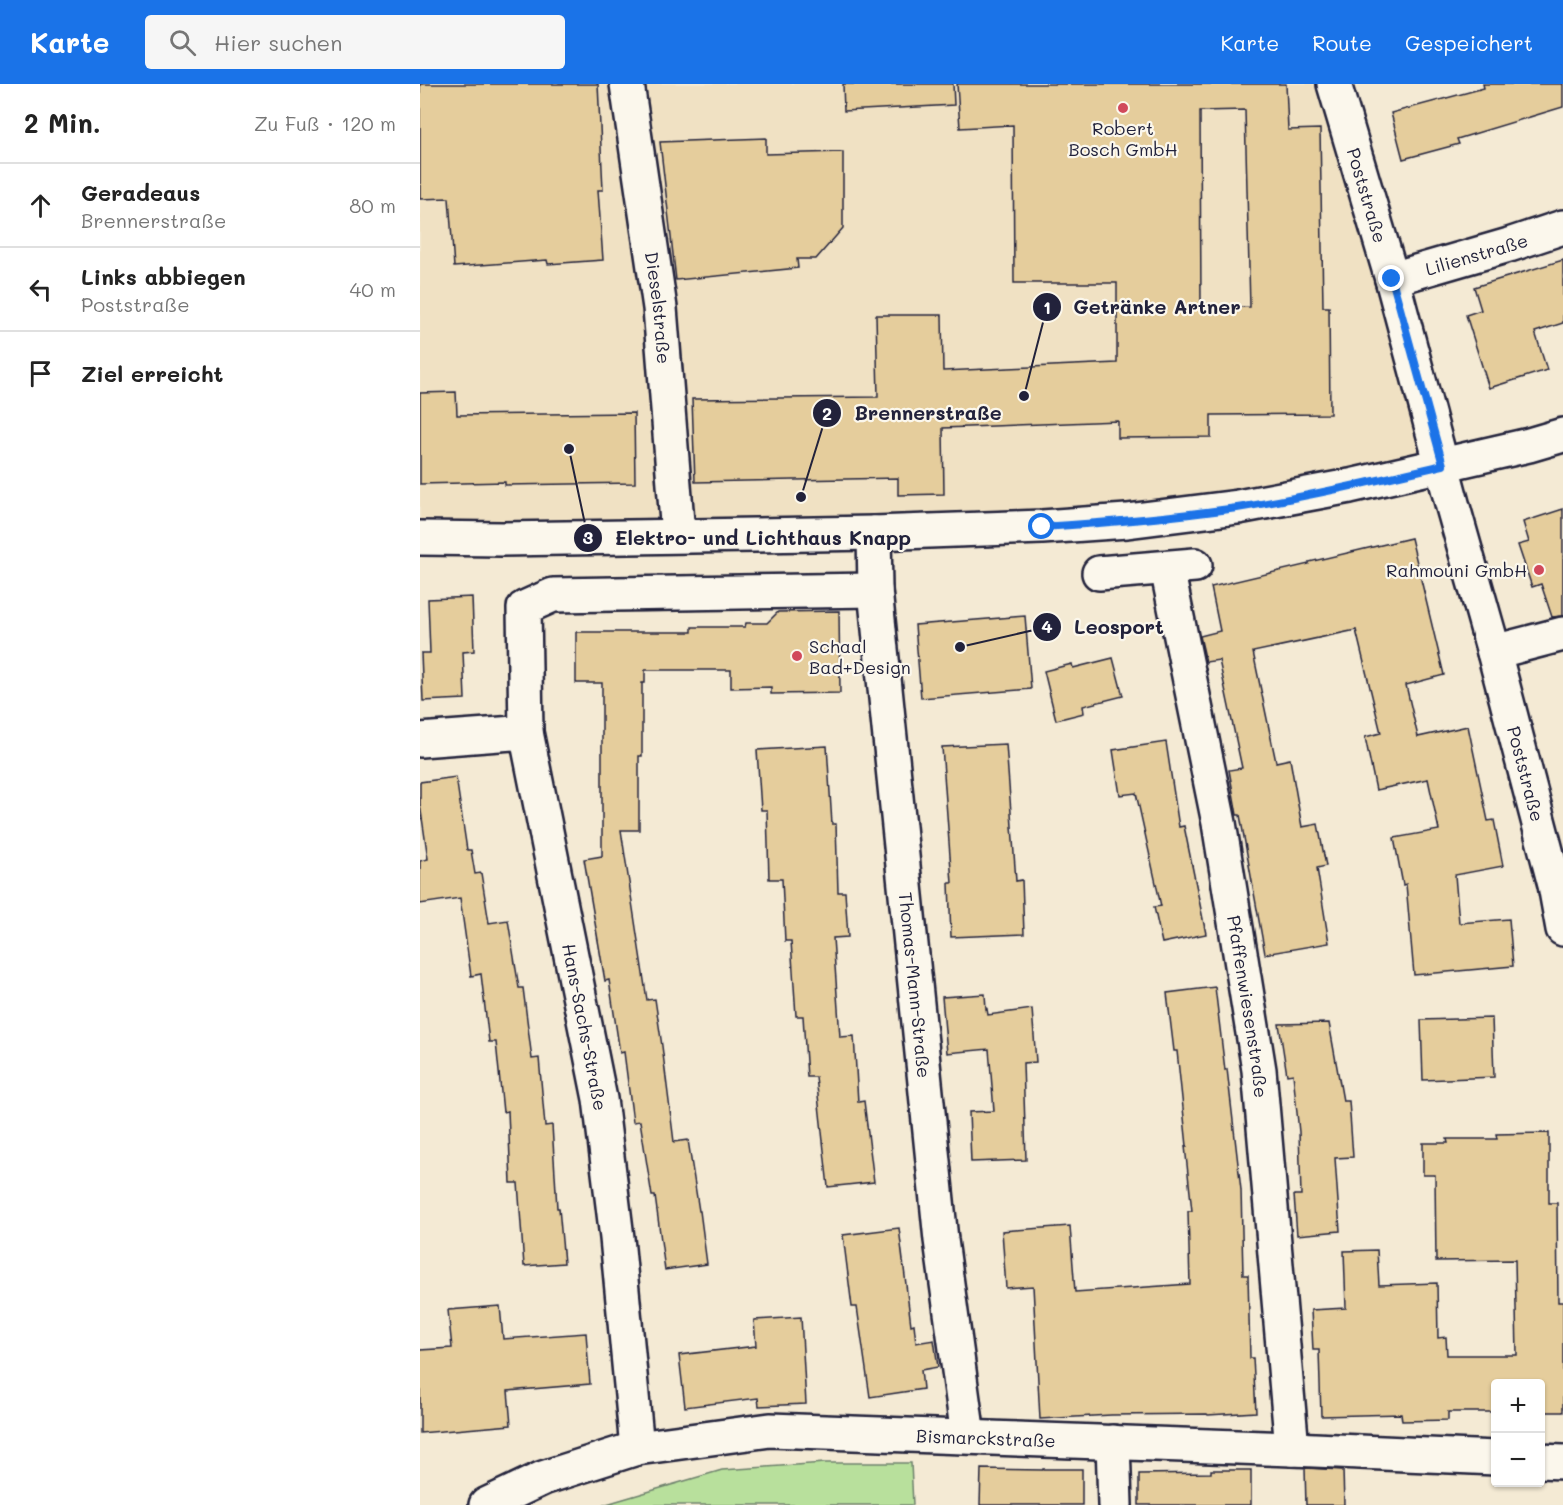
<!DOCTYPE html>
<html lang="de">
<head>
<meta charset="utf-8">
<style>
	body { margin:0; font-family:Mali,sans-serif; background:#f6f6f6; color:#222 }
	.controls { position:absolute; right:18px; bottom:18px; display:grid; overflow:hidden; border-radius:6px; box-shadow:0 2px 4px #0004 }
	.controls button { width:54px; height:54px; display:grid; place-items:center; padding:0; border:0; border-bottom:2px solid #e0e0e0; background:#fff; color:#222; font:30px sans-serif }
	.stop { position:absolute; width:18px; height:18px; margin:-14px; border:4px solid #1a73e8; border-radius:50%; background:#fff }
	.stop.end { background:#1a73e8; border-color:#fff; box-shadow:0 2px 6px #0008 }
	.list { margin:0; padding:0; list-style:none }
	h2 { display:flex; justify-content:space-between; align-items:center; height:78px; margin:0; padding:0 24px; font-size:26px }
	h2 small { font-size:20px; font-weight:400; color:#767676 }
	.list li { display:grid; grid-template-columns:39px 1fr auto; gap:18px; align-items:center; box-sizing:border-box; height:84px; padding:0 24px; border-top:2px solid #e0e0e0 }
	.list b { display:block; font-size:22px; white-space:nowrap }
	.list p { margin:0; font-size:20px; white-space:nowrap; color:#767676 }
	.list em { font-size:20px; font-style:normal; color:#767676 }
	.icon { flex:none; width:33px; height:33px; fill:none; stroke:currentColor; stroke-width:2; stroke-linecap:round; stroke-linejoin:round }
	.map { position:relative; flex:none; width:1143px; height:1421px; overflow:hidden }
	header { display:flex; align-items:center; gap:36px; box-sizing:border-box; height:84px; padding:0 30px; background:#1a73e8; color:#fff }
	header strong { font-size:28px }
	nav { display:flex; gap:33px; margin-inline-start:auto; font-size:21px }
	.search { width:420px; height:54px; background:#f6f6f6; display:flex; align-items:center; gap:15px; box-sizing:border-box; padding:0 21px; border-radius:6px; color:#767676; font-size:22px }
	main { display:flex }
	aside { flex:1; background:#fff }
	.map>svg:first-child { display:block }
</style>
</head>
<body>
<header>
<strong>Karte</strong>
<div class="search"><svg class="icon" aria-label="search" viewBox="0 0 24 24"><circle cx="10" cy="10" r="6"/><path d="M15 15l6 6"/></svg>Hier suchen</div>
<nav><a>Karte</a><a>Route</a><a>Gespeichert</a></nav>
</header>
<main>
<aside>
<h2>2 Min.<small>Zu Fuß · 120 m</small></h2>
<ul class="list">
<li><svg class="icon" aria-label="ahead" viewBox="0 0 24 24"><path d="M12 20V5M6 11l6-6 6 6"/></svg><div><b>Geradeaus</b><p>Brennerstraße</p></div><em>80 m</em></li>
<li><svg class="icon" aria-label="left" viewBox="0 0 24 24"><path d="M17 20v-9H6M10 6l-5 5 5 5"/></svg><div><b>Links abbiegen</b><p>Poststraße</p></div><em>40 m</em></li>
<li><svg class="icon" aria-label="arrive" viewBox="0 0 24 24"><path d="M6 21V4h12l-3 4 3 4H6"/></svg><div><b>Ziel erreicht</b></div></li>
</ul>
</aside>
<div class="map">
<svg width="1143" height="1421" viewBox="0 0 1143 1421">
	<rect width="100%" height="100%" fill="#f4ead4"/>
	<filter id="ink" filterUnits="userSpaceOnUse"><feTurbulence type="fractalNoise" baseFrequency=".0167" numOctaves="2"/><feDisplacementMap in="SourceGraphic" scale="12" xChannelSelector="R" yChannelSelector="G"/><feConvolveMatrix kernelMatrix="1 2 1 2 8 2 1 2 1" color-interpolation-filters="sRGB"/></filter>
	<g filter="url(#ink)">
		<polygon fill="#f0e1c3" points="0,0 914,0 1023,381 818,423 0,454"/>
		<polygon fill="#b8e09c" stroke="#6d816c" stroke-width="1.5" points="405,1379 491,1379 493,1421 183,1421 302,1386"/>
		<g fill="#e5cd9c" stroke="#22223b" stroke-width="1.5" fill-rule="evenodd">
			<polygon points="0,0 178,0 183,106 178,106 183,176 128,180 127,176 34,183 29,114 0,115"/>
			<polygon points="423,0 533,0 534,21 424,27"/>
			<path d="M537,0H866L868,46L900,45L903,223H909L910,330L791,331V353L698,354V337L523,344L524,410L478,411V394L275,398L272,315L458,313L456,231H522L523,287L697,279V199H594L593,41L540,44ZM825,26L830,223L781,224L780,27Z"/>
			<polygon points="1063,0 1143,0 1143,23 1037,55 1039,60 983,75 971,29 1064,4"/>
			<polygon points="346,54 346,70 423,68 423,144 396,175 377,175 378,184 256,196 240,58"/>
			<polygon points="1143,176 1143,239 1115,248 1127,286 1069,304 1046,231 1061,226 1054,203"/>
			<polygon points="36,308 37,331 214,329 215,399 85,401 85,398 0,400 0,309"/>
			<polygon points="1143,425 1143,532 1132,533 1121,500 1112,503 1098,461 1109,458 1103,438"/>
			<polygon points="991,454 1024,591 986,601 998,653 1048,642 1068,737 1074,736 1083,782 1035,791 1039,839 1089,835 1093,882 994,891 986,800 983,801 974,754 1019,746 1008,695 956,706 945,653 961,649 936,546 833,568 856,678 870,675 882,743 898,740 906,782 897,784 909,859 845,870 820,731 817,731 809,686 822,684 799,576 786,578 780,552 800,547 791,503 889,480 889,478"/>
			<polygon points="52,513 54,567 43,568 45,615 3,617 1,569 10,569 8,515"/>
			<polygon points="419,527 420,609 351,610 351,603 311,604 311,586 225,586 225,599 222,599 222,672 219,672 219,746 201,746 227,916 235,915 242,962 254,1058 268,1056 279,1127 280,1127 287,1180 245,1186 235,1112 232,1112 220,1037 213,1038 204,968 200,969 189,896 185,897 164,775 182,772 182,599 156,599 156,548 272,548 272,543 325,543 326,539 347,539 358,528"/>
			<polygon points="605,532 611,605 501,614 495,541"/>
			<polygon points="693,574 703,612 663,622 664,629 636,636 624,587 652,580 653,584"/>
			<polygon points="746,658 759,743 764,742 786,850 742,859 734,823 741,822 716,709 700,711 693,666"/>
			<polygon points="586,660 596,797 602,796 604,850 531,853 529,799 532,799 522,663"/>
			<polygon points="407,662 412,740 416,740 418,808 425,808 428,853 413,854 420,953 434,952 438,1018 444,1017 454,1098 408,1103 396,993 387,993 383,932 376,932 371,857 365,857 362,795 349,795 347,726 341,726 337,666"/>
			<polygon points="36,693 47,766 51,766 55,790 61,789 69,839 88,836 99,904 103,904 112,975 119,974 125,1042 132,1041 137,1124 139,1124 144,1179 104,1182 98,1099 91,1099 88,1027 83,1028 76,958 69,958 61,890 51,892 40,814 0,820 0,777 8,775 0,720 0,698"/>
			<polygon points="795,903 805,986 807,985 821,1106 823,1191 828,1191 830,1274 833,1274 836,1328 788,1331 787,1330 691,1331 620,1335 613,1202 586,1204 582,1147 650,1142 655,1208 770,1200 768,1127 772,1127 765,1062 767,1062 757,967 754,967 747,909"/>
			<polygon points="565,910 566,926 567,925 568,931 612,925 616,978 603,979 606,1076 551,1078 549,1028 574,1027 569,965 527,969 522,913"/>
			<polygon points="1072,934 1074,993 1003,996 1001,936"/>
			<polygon points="909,939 923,1017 929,1017 933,1073 915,1074 920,1147 877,1151 874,1111 881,1111 879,1048 873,990 867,991 859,940"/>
			<polygon points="1129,1049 1129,1119 1137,1119 1138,1218 1143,1218 1143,1328 1120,1328 1120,1299 1076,1299 1076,1328 1028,1328 1028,1336 982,1337 981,1330 901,1332 899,1266 893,1266 891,1226 926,1224 924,1167 957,1166 959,1201 1017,1199 1018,1254 1026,1253 1027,1271 1097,1271 1095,1176 1016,1177 1015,1091 1003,1091 1003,1059 1028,1059 1027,1055 1077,1055 1076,1050"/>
			<polygon points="479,1144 491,1241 494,1240 496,1259 514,1256 518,1283 501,1286 503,1305 450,1313 437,1223 432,1223 423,1151"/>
			<polygon points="80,1222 83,1255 166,1249 170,1300 88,1307 91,1341 0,1349 0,1266 32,1264 28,1226"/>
			<polygon points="381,1233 386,1320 339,1322 338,1314 265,1323 259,1271 336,1262 334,1236"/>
			<polygon points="885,1384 923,1386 924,1421 886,1421"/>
			<polygon points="561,1385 623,1386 623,1385 662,1385 662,1421 560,1421"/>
			<polygon points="791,1386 831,1386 831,1421 719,1421 719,1390 791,1389"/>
		</g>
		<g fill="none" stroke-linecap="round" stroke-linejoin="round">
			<defs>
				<g id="minor">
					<path id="s1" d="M207,0L240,224L258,451"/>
					<path id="s2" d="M914,0L972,195L1033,423L1074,568L1135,801L1143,845"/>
					<path id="s3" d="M972,195L1089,161L1143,143"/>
					<path id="s4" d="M454,449L455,506L521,1156L548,1352"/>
					<path id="s5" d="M747,484L799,739L839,986L872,1365"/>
					<polyline points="679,489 775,481"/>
					<polyline points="1074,568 1143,550"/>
					<polyline points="0,656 106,648"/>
					<polyline points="693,1358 695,1421"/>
					<polyline points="217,1364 197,1154 180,1015 106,648 104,524 133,511 455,506"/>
					<polyline points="1120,1377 1143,1378"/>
					<path id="s6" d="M66,1421L123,1394L217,1364L350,1346L872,1365L1076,1374"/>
				</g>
				<polyline id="secondary" points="0,454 82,455 454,449 622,443 707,437 818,423 930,402 1109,361 1143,351"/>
			</defs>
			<use href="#minor" stroke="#22223b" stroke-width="38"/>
			<use href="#secondary" stroke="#22223b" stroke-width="38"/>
			<use href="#minor" stroke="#fbf7ec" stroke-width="33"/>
			<use href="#secondary" stroke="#fbf7ec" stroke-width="33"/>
		</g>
	</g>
	<g fill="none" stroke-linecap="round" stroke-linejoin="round" filter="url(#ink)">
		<path stroke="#1a73e8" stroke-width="8" d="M622,443C687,439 752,433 817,424C886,413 954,397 1023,381L972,195"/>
	</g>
	<g fill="#d1495b" stroke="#fbf7ec" stroke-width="2">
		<circle cx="703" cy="24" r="6"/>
		<circle cx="1119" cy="486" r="6"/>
		<circle cx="377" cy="572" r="6"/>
	</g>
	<g text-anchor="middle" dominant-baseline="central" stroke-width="4.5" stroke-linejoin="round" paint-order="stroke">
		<g font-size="18" fill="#22223b" stroke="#fbf7ec">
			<text x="703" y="44">Robert<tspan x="703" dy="21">Bosch GmbH</tspan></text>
			<text x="1107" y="486" text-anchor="end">Rahmouni GmbH</text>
			<text x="389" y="562" text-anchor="start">Schaal<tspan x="389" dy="21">Bad+Design</tspan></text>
		</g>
		<g font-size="18" fill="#22223b" stroke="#fbf7ec">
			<text stroke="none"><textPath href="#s2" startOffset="116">Poststraße</textPath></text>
			<text stroke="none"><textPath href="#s3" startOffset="88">Lilienstraße</textPath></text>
			<text stroke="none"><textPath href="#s1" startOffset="226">Dieselstraße</textPath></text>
			<text stroke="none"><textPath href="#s2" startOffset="716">Poststraße</textPath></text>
			<text stroke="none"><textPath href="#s4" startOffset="454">Thomas-Mann-Straße</textPath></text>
			<text stroke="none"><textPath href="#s5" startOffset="446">Pfaffenwiesenstraße</textPath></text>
			<text transform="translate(165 943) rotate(79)">Hans-Sachs-Straße</text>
			<text stroke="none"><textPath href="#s6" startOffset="512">Bismarckstraße</textPath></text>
		</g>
	</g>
	<path fill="none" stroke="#22223b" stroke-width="2" d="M604 312L627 223M381 413L407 329M149 365L168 454M540 563L627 543"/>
	<g fill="#22223b" stroke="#fbf7ec" stroke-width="2">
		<circle cx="604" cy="312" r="6"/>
		<circle cx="381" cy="413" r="6"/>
		<circle cx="149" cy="365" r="6"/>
		<circle cx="540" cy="563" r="6"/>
		<circle cx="627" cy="223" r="15"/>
		<circle cx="407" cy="329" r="15"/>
		<circle cx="168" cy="454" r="15"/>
		<circle cx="627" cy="543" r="15"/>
	</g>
	<g font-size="18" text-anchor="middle" font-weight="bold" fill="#fff">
		<text x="627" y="230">1</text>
		<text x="407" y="336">2</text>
		<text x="168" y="460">3</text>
		<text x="627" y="549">4</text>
	</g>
	<g font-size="20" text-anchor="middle" font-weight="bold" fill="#22223b" stroke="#fbf7ec" stroke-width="4.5" stroke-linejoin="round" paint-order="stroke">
		<text x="737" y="230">Getränke Artner</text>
		<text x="508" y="336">Brennerstraße</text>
		<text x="343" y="461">Elektro- und Lichthaus Knapp</text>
		<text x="699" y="550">Leosport</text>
	</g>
</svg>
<div class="controls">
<button>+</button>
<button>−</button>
</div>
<div class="stop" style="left:622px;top:443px"></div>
<div class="stop end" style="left:972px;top:195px"></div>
</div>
</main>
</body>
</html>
